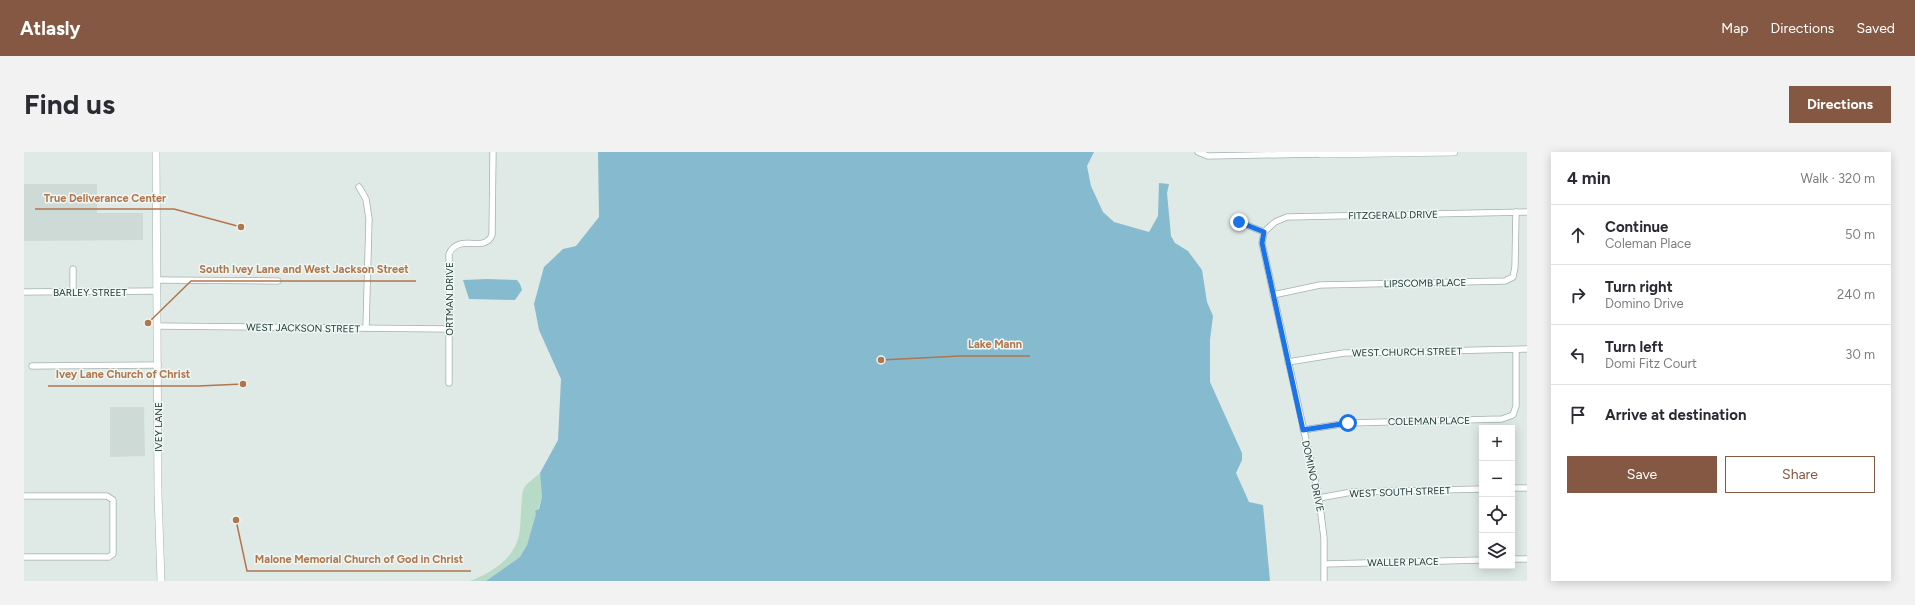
<!DOCTYPE html>
<html lang="en">
<head>
<meta charset="utf-8">
<style>
	body { margin:0; font-family:Figtree,sans-serif; background:#f2f2f3; color:#2b2b33 }
	.controls { position:absolute; right:12px; bottom:12px; display:grid; overflow:hidden; border-radius:0px; box-shadow:0 2px 10px #0003 }
	.controls button { width:36px; height:36px; display:grid; place-items:center; padding:0; border:0; border-bottom:1px solid #e1e1e2; background:#fff; color:#2b2b33; font:20px sans-serif }
	.stop { position:absolute; width:12px; height:12px; margin:-9px; border:3px solid #1a73e8; border-radius:50%; background:#fff }
	.stop.end { background:#1a73e8; border-color:#fff; box-shadow:0 1px 4px #0008 }
	.list { margin:0; padding:0; list-style:none }
	h2 { display:flex; justify-content:space-between; align-items:center; height:52px; margin:0; padding:0 16px; font-size:17px }
	h2 small { font-size:13px; font-weight:400; color:#7c7c81 }
	.list li { display:grid; grid-template-columns:26px 1fr auto; gap:12px; align-items:center; box-sizing:border-box; height:60px; padding:0 16px; border-top:1px solid #e1e1e2 }
	.list b { display:block; font-size:15px; white-space:nowrap }
	.list p { margin:0; font-size:13px; white-space:nowrap; color:#7c7c81 }
	.list em { font-size:13px; font-style:normal; color:#7c7c81 }
	.actions { display:flex; gap:8px; padding:12px 16px }
	.actions a { flex:1; padding:9px 0; border:1px solid #845843; border-radius:0px; text-align:center; font-size:14px; color:#845843 }
	.actions .main { background:#845843; color:#fff }
	.icon { flex:none; width:22px; height:22px; fill:none; stroke:currentColor; stroke-width:2; stroke-linecap:round; stroke-linejoin:round }
	.map { position:relative; flex:none; width:1503px; height:429px; overflow:hidden; border-radius:0px }
	header { display:flex; align-items:center; gap:24px; box-sizing:border-box; height:56px; padding:0 20px; background:#845843; color:#fff }
	header strong { font-size:19px }
	nav { display:flex; gap:22px; margin-inline-start:auto; font-size:14px }
	.intro { display:flex; align-items:center; justify-content:space-between; box-sizing:border-box; height:96px; padding:0 24px }
	h1 { margin:0; font-size:28px }
	.button { padding:10px 18px; border-radius:0px; background:#845843; color:#fff; font-size:14px; font-weight:700 }
	main { display:flex; gap:24px; padding:0 24px }
	aside { flex:1; background:#fff; border-radius:0px; box-shadow:0 2px 10px #0003 }
	.map>svg:first-child { display:block }
</style>
</head>
<body>
<header>
<strong>Atlasly</strong>
<nav><a>Map</a><a>Directions</a><a>Saved</a></nav>
</header>
<div class="intro"><h1>Find us</h1><a class="button">Directions</a></div>
<main>
<div class="map">
<svg width="1503" height="429" viewBox="0 0 1503 429">
	<rect width="100%" height="100%" fill="#dfeae6"/>
	<g fill="#cddad5">
		<polygon points="0,32 73,32 73,61 119,61 119,88 0,89"/>
		<polygon points="86,255 120,255 121,304 86,305"/>
	</g>
	<path fill="#b7dbc6" d="M516,321L518,345L503,393L496,405L462,429H446C470,419 494,405 496,376C497,363 497,351 499,338L502,333Z"/>
	<g fill="#86bacf">
		<polygon points="574,0 1070,0 1063,14 1067,34 1079,60 1090,70 1125,80 1134,64 1135,31 1145,32 1143,41 1147,84 1151,91 1164,99 1178,118 1183,150 1189,164 1186,188 1186,230 1218,301 1218,308 1212,321 1225,350 1239,353 1246,429 462,429 496,405 503,393 512,362 511,359 515,357 518,345 516,321 534,288 537,227 515,178 510,152 520,115 539,97 552,94 575,65"/>
		<polygon points="463,127 493,128 496,132 498,138 491,148 445,147 439,128"/>
	</g>
	<g fill="none" stroke-linecap="round" stroke-linejoin="round">
		<defs>
			<g id="minor">
				<polyline points="1174,0 1184,4 1297,2"/>
				<polyline points="335,35 342,47 345,67 342,176"/>
				<polyline points="1215,70 1240,80"/>
				<polyline points="1240,80 1238,91 1295,346 1300,386 1300,429"/>
				<polyline points="1240,80 1251,70 1263,65 1503,60"/>
				<polyline points="49,117 49,140"/>
				<polyline points="133,128 254,129"/>
				<polyline points="0,140 133,139"/>
				<polyline points="1249,143 1296,133 1481,129 1489,125 1491,115 1492,60"/>
				<polyline points="133,174 425,177"/>
				<polyline points="1264,210 1320,201 1503,197"/>
				<polyline points="8,214 134,213"/>
				<path d="M425,231V102C435,80 460,102 468,83L469,0"/>
				<polyline points="1279,278 1324,271 1478,267 1489,263 1492,254 1492,198"/>
				<polyline points="1488,336 1503,336"/>
				<polyline points="0,344 83,344 89,348 89,402 85,405 0,405"/>
				<polyline points="1295,346 1328,340 1458,337"/>
				<polyline points="1488,407 1503,407"/>
				<polyline points="1301,412 1458,408"/>
			</g>
			<g id="tertiary">
				<polyline points="132,0 134,341 137,429"/>
				<polyline points="1297,0 1297,2 1430,0"/>
			</g>
		</defs>
		<use href="#minor" stroke="#a2b1ae" stroke-width="7"/>
		<use href="#tertiary" stroke="#a2b1ae" stroke-width="8"/>
		<use href="#minor" stroke="#fff" stroke-width="5.5"/>
		<use href="#tertiary" stroke="#fff" stroke-width="7"/>
	</g>
	<g fill="none" stroke-linecap="round" stroke-linejoin="round">
		<polyline stroke="#1a73e8" stroke-width="5" points="1215,70 1240,80 1238,91 1279,278 1324,271"/>
	</g>
	<g text-anchor="middle" dominant-baseline="central" stroke-width="3" stroke-linejoin="round" paint-order="stroke">
		<g font-size="10" fill="#203936" stroke="#eff7f4">
			<text transform="translate(1369 63) rotate(-1)">FITZGERALD DRIVE</text>
			<text transform="translate(1401 131) rotate(-1)">LIPSCOMB PLACE</text>
			<text x="66" y="140">BARLEY STREET</text>
			<text transform="translate(425 147) rotate(-90)">ORTMAN DRIVE</text>
			<text transform="translate(279 176) rotate(1)">WEST JACKSON STREET</text>
			<text transform="translate(1383 200) rotate(-1)">WEST CHURCH STREET</text>
			<text transform="translate(1405 269) rotate(-1)">COLEMAN PLACE</text>
			<text transform="translate(134 275) rotate(-90)">IVEY LANE</text>
			<text transform="translate(1289 324) rotate(78)">DOMINO DRIVE</text>
			<text transform="translate(1376 340) rotate(-2)">WEST SOUTH STREET</text>
			<text transform="translate(1379 410) rotate(-1)">WALLER PLACE</text>
		</g>
	</g>
	<path fill="none" stroke="#b2764c" stroke-width="1.5" d="M217 75L150 57H11M124 171L167 129H392M857 208L936 204H1006M219 232L174 234H24M212 368L223 419H447"/>
	<g fill="#b2764c" stroke="#eff7f4" stroke-width="1.5">
		<circle cx="217" cy="75" r="4"/>
		<circle cx="124" cy="171" r="4"/>
		<circle cx="857" cy="208" r="4"/>
		<circle cx="219" cy="232" r="4"/>
		<circle cx="212" cy="368" r="4"/>
	</g>
	<g font-size="11" text-anchor="middle" font-weight="bold" fill="#b2764c" stroke="#eff7f4" stroke-width="3" stroke-linejoin="round" paint-order="stroke">
		<text x="81" y="50">True Deliverance Center</text>
		<text x="280" y="121">South Ivey Lane and West Jackson Street</text>
		<text x="971" y="196">Lake Mann</text>
		<text x="99" y="226">Ivey Lane Church of Christ</text>
		<text x="335" y="411">Malone Memorial Church of God in Christ</text>
	</g>
</svg>
<div class="controls">
<button>+</button>
<button>−</button>
<button><svg class="icon" aria-label="locate" viewBox="0 0 24 24"><circle cx="12" cy="12" r="6"/><path d="M12 2v4M12 18v4M2 12h4M18 12h4"/></svg></button>
<button><svg class="icon" aria-label="layers" viewBox="0 0 24 24"><path d="M12 4l9 5-9 5-9-5zM3 14l9 5 9-5"/></svg></button>
</div>
<div class="stop" style="left:1324px;top:271px"></div>
<div class="stop end" style="left:1215px;top:70px"></div>
</div>
<aside>
<h2>4 min<small>Walk · 320 m</small></h2>
<ul class="list">
<li><svg class="icon" aria-label="ahead" viewBox="0 0 24 24"><path d="M12 20V5M6 11l6-6 6 6"/></svg><div><b>Continue</b><p>Coleman Place</p></div><em>50 m</em></li>
<li><svg class="icon" aria-label="right" viewBox="0 0 24 24"><path d="M7 20v-9h11M14 6l5 5-5 5"/></svg><div><b>Turn right</b><p>Domino Drive</p></div><em>240 m</em></li>
<li><svg class="icon" aria-label="left" viewBox="0 0 24 24"><path d="M17 20v-9H6M10 6l-5 5 5 5"/></svg><div><b>Turn left</b><p>Domi Fitz Court</p></div><em>30 m</em></li>
<li><svg class="icon" aria-label="arrive" viewBox="0 0 24 24"><path d="M6 21V4h12l-3 4 3 4H6"/></svg><div><b>Arrive at destination</b></div></li>
</ul>
<div class="actions"><a class="main">Save</a><a>Share</a></div>
</aside>
</main>
</body>
</html>
